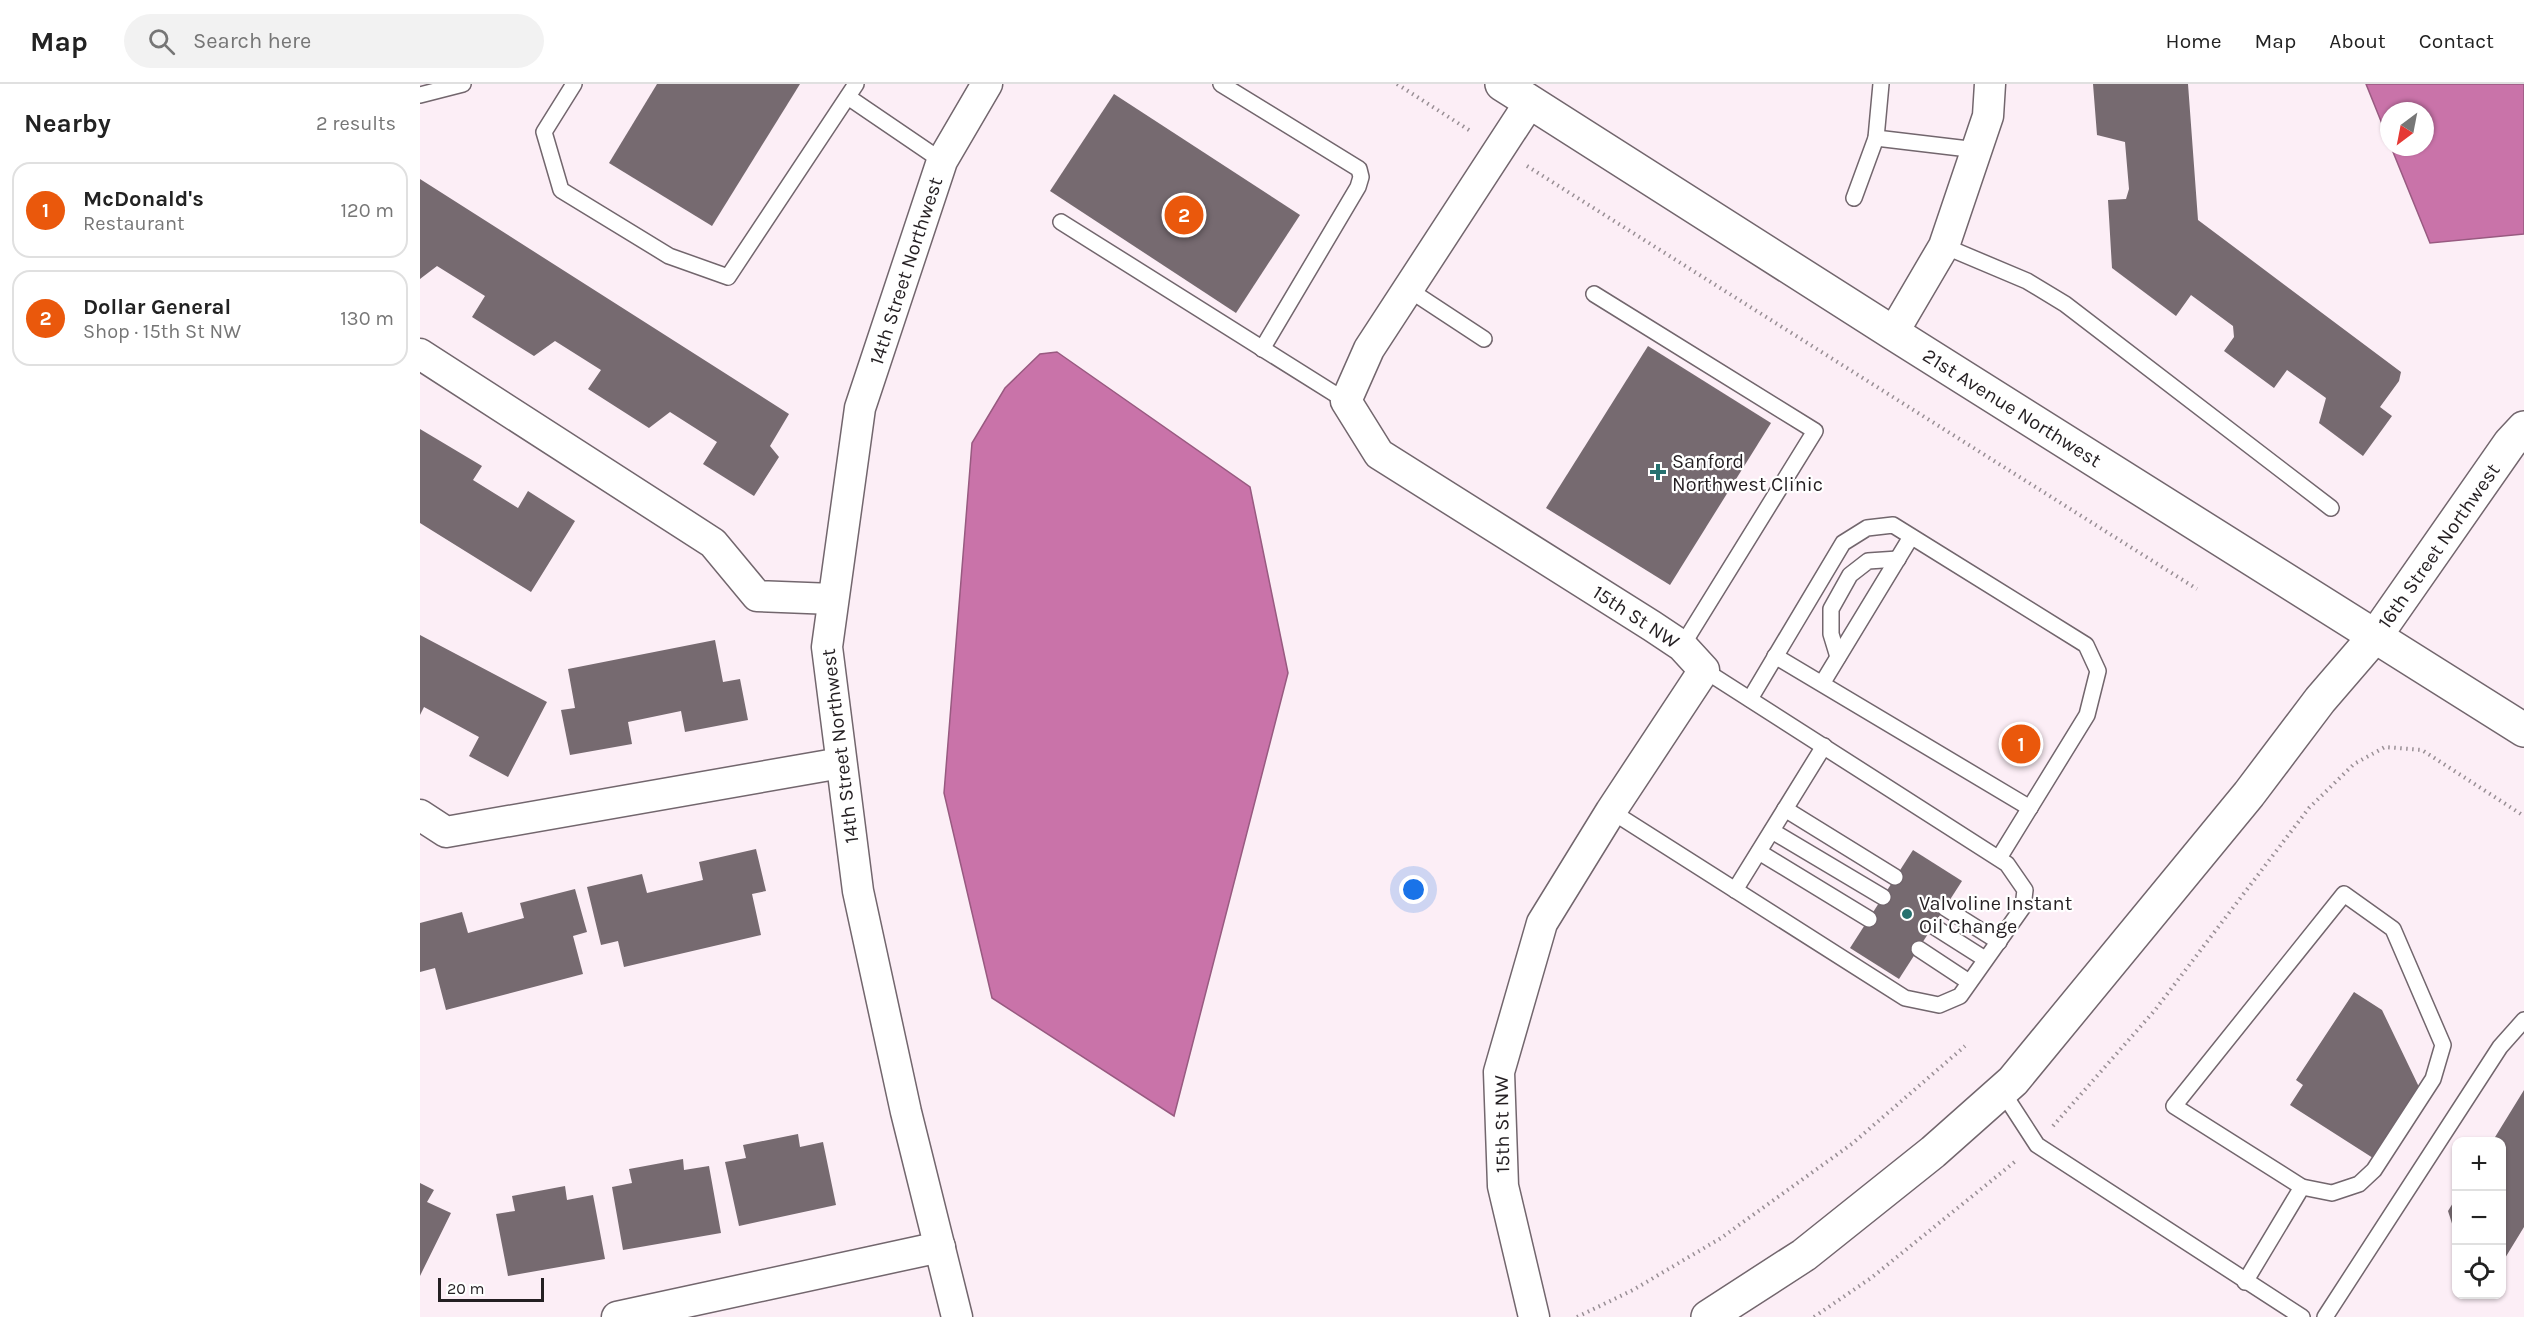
<!DOCTYPE html>
<html lang="en">
<head>
<meta charset="utf-8">
<style>
	body { margin:0; font-family:Karla,sans-serif; background:#f2f2f2; color:#222 }
	.controls { position:absolute; right:18px; bottom:18px; display:grid; overflow:hidden; border-radius:12px; box-shadow:0 2px 4px #0004 }
	.controls button { width:54px; height:54px; display:grid; place-items:center; padding:0; border:0; border-bottom:2px solid #e0e0e0; background:#fff; color:#222; font:30px sans-serif }
	.compass { position:absolute; left:1960px; top:18px; width:54px; height:54px; border-radius:50%; background:#fff; box-shadow:0 2px 4px #0004; rotate:212deg }
	.scale { position:absolute; left:18px; bottom:15px; width:106px; box-sizing:border-box; padding-left:6px; border:3px solid #241f22; border-top:0; font-size:16px; line-height:21px; white-space:nowrap; color:#241f22; -webkit-text-stroke:4px #fff; paint-order:stroke }
	.you { position:absolute; left:994px; top:806px; width:21px; height:21px; margin:-15px; border:4px solid #fff; border-radius:50%; background:#1a73e8; box-shadow:0 0 0 9px #1a73e833 }
	.badge { display:grid; place-items:center; width:39px; height:39px; border-radius:50%; background:#ea580c; color:#fff; font-size:20px; font-weight:700 }
	.pin { position:absolute; translate:-50% -50%; border:3px solid #fff; box-shadow:0 2px 6px #0006 }
	.list { margin:0; padding:0; list-style:none }
	h2 { display:flex; justify-content:space-between; align-items:center; height:78px; margin:0; padding:0 24px; font-size:26px }
	h2 small { font-size:20px; font-weight:400; color:#767676 }
	.list li { display:grid; grid-template-columns:39px 1fr auto; gap:18px; align-items:center; box-sizing:border-box; height:96px; margin:0 12px 12px; padding:0 12px; border:2px solid #e0e0e0; border-radius:18px }
	.list b { display:block; font-size:22px; white-space:nowrap }
	.list p { margin:0; font-size:20px; white-space:nowrap; color:#767676 }
	.list em { font-size:20px; font-style:normal; color:#767676 }
	.icon { flex:none; width:33px; height:33px; fill:none; stroke:currentColor; stroke-width:2; stroke-linecap:round; stroke-linejoin:round }
	.map { position:relative; flex:none; width:2104px; height:1233px; overflow:hidden }
	header { display:flex; align-items:center; gap:36px; box-sizing:border-box; height:84px; padding:0 30px; background:#fff; border-bottom:2px solid #e0e0e0 }
	header strong { font-size:28px }
	nav { display:flex; gap:33px; margin-inline-start:auto; font-size:21px }
	.search { width:420px; height:54px; background:#f2f2f2; display:flex; align-items:center; gap:15px; box-sizing:border-box; padding:0 21px; border-radius:33px; color:#767676; font-size:22px }
	main { display:flex }
	aside { flex:1; background:#fff }
	.map>svg:first-child { display:block }
</style>
</head>
<body>
<header>
<strong>Map</strong>
<div class="search"><svg class="icon" aria-label="search" viewBox="0 0 24 24"><circle cx="10" cy="10" r="6"/><path d="M15 15l6 6"/></svg>Search here</div>
<nav><a>Home</a><a>Map</a><a>About</a><a>Contact</a></nav>
</header>
<main>
<aside>
<h2>Nearby<small>2 results</small></h2>
<ul class="list">
<li><span class="badge">1</span><div><b>McDonald's</b><p>Restaurant</p></div><em>120 m</em></li>
<li><span class="badge">2</span><div><b>Dollar General</b><p>Shop · 15th St NW</p></div><em>130 m</em></li>
</ul>
</aside>
<div class="map">
<svg width="2104" height="1233" viewBox="0 0 2104 1233">
	<rect width="100%" height="100%" fill="#fceef6"/>
	<g fill="#c973a9" stroke="#985a80" stroke-width="1.5">
		<polygon points="1946,0 2104,0 2104,150 2010,159 1971,63 2005,63 2005,27 1969,27 1969,57"/>
		<polygon points="637,268 830,403 868,589 754,1032 572,914 524,709 552,359 585,304 620,270"/>
	</g>
	<g fill="#766a70">
		<polygon points="237,0 380,0 292,142 189,79"/>
		<polygon points="1673,0 1768,0 1778,136 1981,288 1979,297 1960,323 1972,332 1943,372 1899,339 1906,314 1867,286 1854,304 1804,267 1814,253 1813,242 1771,211 1756,232 1692,184 1688,116 1706,115 1709,105 1705,58 1677,51"/>
		<polygon points="694,10 880,131 816,229 630,107"/>
		<polygon points="0,95 369,330 350,362 359,373 334,412 283,380 297,358 250,328 229,344 168,305 181,286 135,257 114,272 52,233 65,212 17,182 0,195"/>
		<polygon points="1228,262 1351,339 1250,501 1126,424"/>
		<polygon points="0,345 62,382 53,396 98,424 108,407 155,437 111,508 0,439"/>
		<polygon points="0,551 127,618 88,693 49,672 59,653 4,623 0,631"/>
		<polygon points="295,556 303,598 320,595 328,636 265,648 261,627 208,638 212,660 150,671 141,626 155,624 148,585"/>
		<polygon points="336,765 346,807 332,810 341,851 204,883 198,857 181,861 167,803 222,790 227,809 283,796 279,778"/>
		<polygon points="1493,766 1542,797 1479,895 1430,864"/>
		<polygon points="155,805 167,848 153,852 163,890 26,926 15,884 0,888 0,839 42,828 48,849 104,834 100,819"/>
		<polygon points="1934,908 1962,926 1999,1003 1953,1074 1870,1021 1883,1001 1876,996"/>
		<polygon points="2104,1006 2104,1143 2082,1179 2082,1058 2072,1058"/>
		<polygon points="378,1050 380,1063 403,1058 416,1121 319,1142 305,1078 326,1074 323,1061"/>
		<polygon points="263,1075 264,1086 289,1082 301,1149 203,1166 192,1103 212,1099 209,1085"/>
		<polygon points="0,1099 14,1106 7,1118 31,1129 0,1192"/>
		<polygon points="145,1102 147,1116 173,1111 185,1175 88,1192 76,1130 95,1127 92,1112"/>
		<polygon points="2036,1114 2036,1152 2028,1127"/>
	</g>
	<g fill="none" stroke-linecap="round" stroke-linejoin="round">
		<defs>
			<g id="lane">
				<polyline points="154,0 124,48 141,106 249,172 308,193 436,0"/>
				<polyline points="801,0 939,85 941,93 938,103 842,265"/>
				<polyline points="0,11 43,0"/>
				<polyline points="428,13 522,77"/>
				<polyline points="1456,54 1557,66"/>
				<polyline points="1434,114 1456,54 1461,0"/>
				<polyline points="641,138 926,317"/>
				<polyline points="1524,162 1607,197 1645,220 1911,424"/>
				<polyline points="988,205 1064,255"/>
				<polyline points="1174,210 1395,347 1262,562"/>
				<polyline points="1355,572 1610,724"/>
				<polyline points="1418,573 1411,550 1411,525 1430,491 1448,477 1478,475"/>
				<polyline points="1403,598 1491,453"/>
				<polyline points="1330,615 1423,459 1447,444 1473,441 1666,561 1678,587 1667,631 1579,774"/>
				<polyline points="1365,725 1475,793"/>
				<polyline points="1191,727 1485,914 1519,921 1540,912 1603,823 1605,806 1587,780 1284,586"/>
				<polyline points="1352,747 1463,813"/>
				<polyline points="1339,768 1449,835"/>
				<polyline points="1315,806 1404,662"/>
				<polygon points="1924,810 1973,845 2023,961 2013,995 1954,1086 1939,1100 1912,1109 1882,1103 1754,1022"/>
				<polyline points="1525,824 1579,858"/>
				<polyline points="1513,842 1565,875"/>
				<polyline points="1499,865 1549,898"/>
				<polyline points="1582,1007 1617,1061 1882,1233"/>
				<polyline points="1825,1198 1882,1103"/>
				<polyline points="1905,1233 2080,963 2104,936"/>
			</g>
			<g id="street">
				<polyline points="1110,18 949,265 926,317 959,370 1232,542 1262,562 1284,586 1191,727 1122,839 1079,988 1083,1102 1114,1233"/>
				<polyline points="1473,249 1524,162 1568,32 1570,0"/>
				<polyline points="0,270 293,459 337,512 413,515"/>
				<polyline points="0,731 26,748 421,679"/>
				<polyline points="197,1233 520,1163"/>
				<polyline points="537,1233 486,1028 438,807 407,563 440,324 522,77 567,0"/>
			</g>
			<g id="secondary">
				<polyline points="1082,0 1473,249 2104,646"/>
				<polyline points="1288,1233 1384,1171 1513,1068 1593,997 1829,710 1900,616 1956,551 2090,359 2104,344"/>
			</g>
		</defs>
		<use href="#lane" stroke="#72666d" stroke-width="18"/>
		<use href="#street" stroke="#72666d" stroke-width="33"/>
		<use href="#secondary" stroke="#72666d" stroke-width="36"/>
		<g stroke="#998f95" stroke-width="4" stroke-dasharray="1.5 4.5" stroke-linecap="butt">
			<polyline points="977,0 1052,48"/>
			<polyline points="1107,82 1777,505"/>
			<polyline points="1633,1042 1735,926 1889,724 1934,680 1965,663 2002,666 2104,732"/>
			<polyline points="1157,1233 1213,1206 1301,1154 1433,1059 1545,962"/>
			<polyline points="1394,1233 1451,1194 1597,1076"/>
		</g>
		<use href="#lane" stroke="#fff" stroke-width="15"/>
		<use href="#street" stroke="#fff" stroke-width="30"/>
		<use href="#secondary" stroke="#fff" stroke-width="33"/>
	</g>
	<g fill="#26716f" stroke="#fff" stroke-width="2">
		<path d="M1235 379h6v6h6v6h-6v6h-6v-6h-6v-6h6z"/>
		<circle cx="1487" cy="830" r="6"/>
	</g>
	<g text-anchor="middle" dominant-baseline="central" stroke-width="4.5" stroke-linejoin="round" paint-order="stroke">
		<g font-size="20" fill="#241f22" stroke="#fff">
			<text transform="translate(486 187) rotate(-72)">14th Street Northwest</text>
			<text transform="translate(1592 324) rotate(32)">21st Avenue Northwest</text>
			<text transform="translate(2019 462) rotate(-55)">16th Street Northwest</text>
			<text transform="translate(1216 533) rotate(33)">15th St NW</text>
			<text transform="translate(420 662) rotate(-97)">14th Street Northwest</text>
			<text transform="translate(1082 1040) rotate(-91)">15th St NW</text>
		</g>
		<g font-size="20" fill="#241f22" stroke="#fff" text-anchor="start">
			<text x="1252" y="377">Sanford<tspan x="1252" dy="23">Northwest Clinic</tspan></text>
			<text x="1499" y="819">Valvoline Instant<tspan x="1499" dy="23">Oil Change</tspan></text>
		</g>
	</g>
</svg>
<div class="controls">
<button>+</button>
<button>−</button>
<button><svg class="icon" aria-label="locate" viewBox="0 0 24 24"><circle cx="12" cy="12" r="6"/><path d="M12 2v4M12 18v4M2 12h4M18 12h4"/></svg></button>
</div>
<svg class="compass" viewBox="-18 -18 36 36"><path d="M0-13l5 13h-10z" fill="#e53935"/><path d="M0 13l5-13h-10z" fill="#767676"/></svg>
<div class="scale">20 m</div>
<div class="you"></div>
<div class="pin badge" style="left:1601px;top:660px">1</div>
<div class="pin badge" style="left:764px;top:131px">2</div>
</div>
</main>
</body>
</html>
